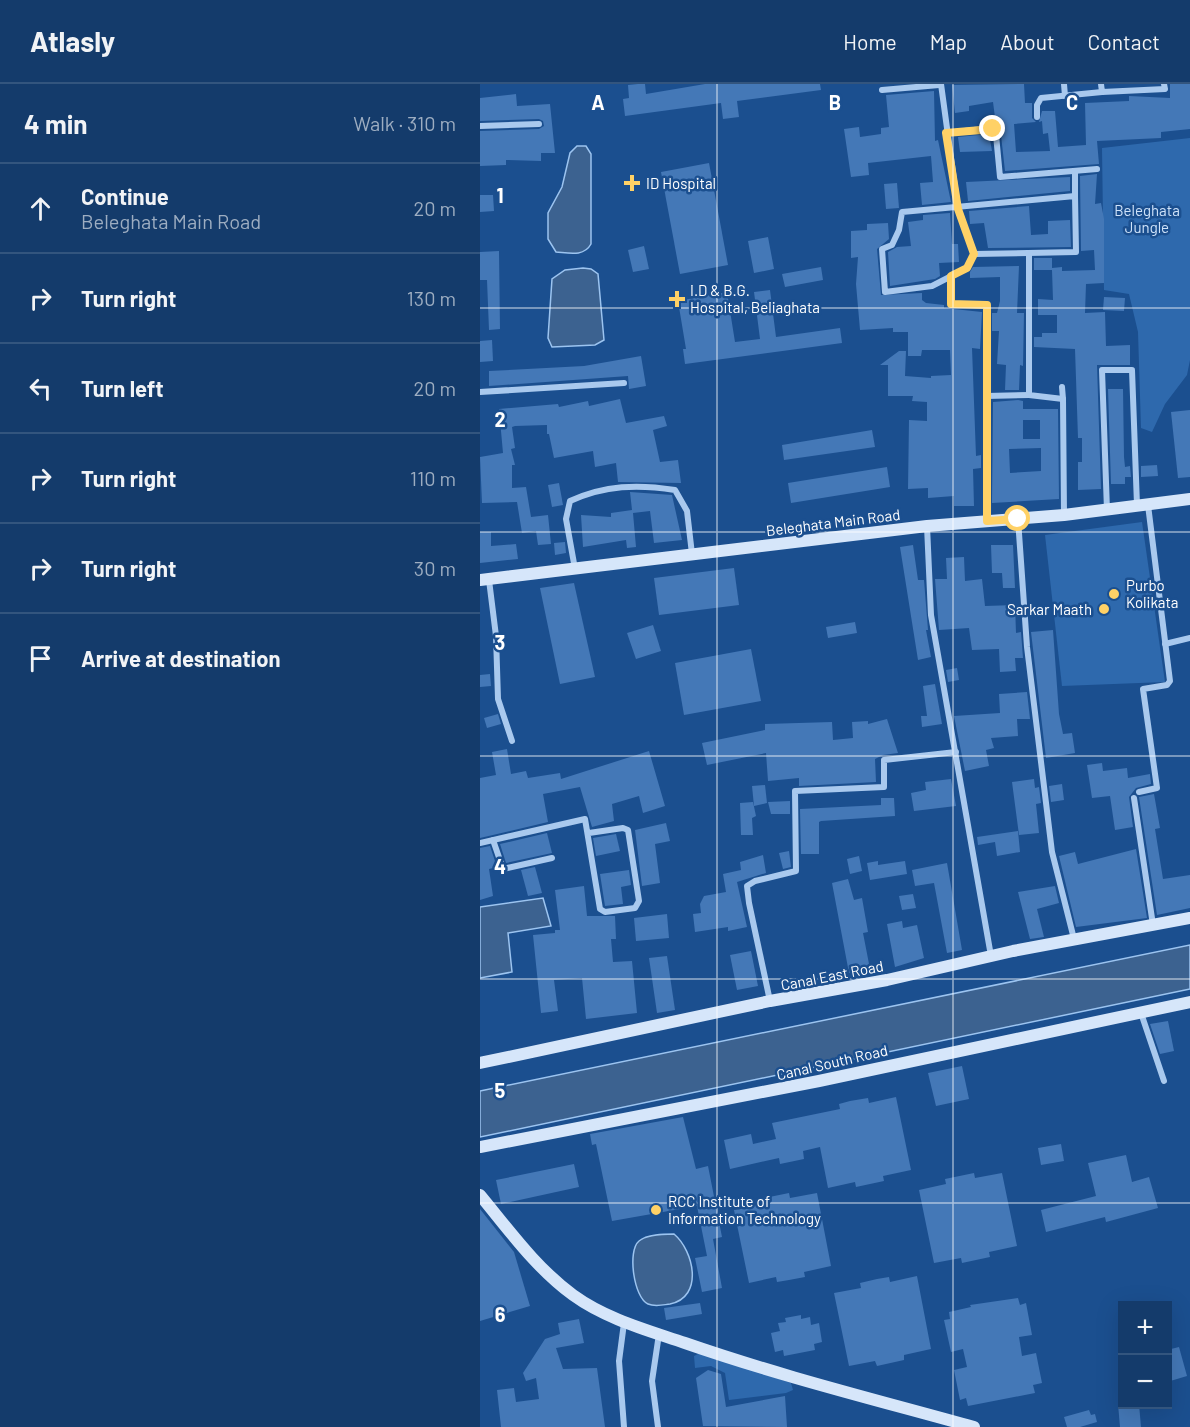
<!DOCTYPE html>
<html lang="en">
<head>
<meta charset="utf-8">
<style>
	body { margin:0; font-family:Barlow,sans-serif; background:#214673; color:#f1f3f6 }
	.controls { position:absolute; right:18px; bottom:18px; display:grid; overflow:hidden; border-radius:0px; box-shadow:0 6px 24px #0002 }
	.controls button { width:54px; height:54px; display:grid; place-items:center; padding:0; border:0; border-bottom:2px solid #33557e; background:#143b6b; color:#f1f3f6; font:30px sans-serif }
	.stop { position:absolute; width:18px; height:18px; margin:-14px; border:4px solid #ffd166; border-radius:50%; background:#fff }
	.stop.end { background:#ffd166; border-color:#fff; box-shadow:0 2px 6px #0008 }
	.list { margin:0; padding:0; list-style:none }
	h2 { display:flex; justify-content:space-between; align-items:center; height:78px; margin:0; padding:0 24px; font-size:26px }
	h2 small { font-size:20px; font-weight:400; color:#9dadc1 }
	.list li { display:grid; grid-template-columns:39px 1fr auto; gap:18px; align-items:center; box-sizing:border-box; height:90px; padding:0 24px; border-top:2px solid #33557e }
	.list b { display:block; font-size:22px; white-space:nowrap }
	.list p { margin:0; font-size:20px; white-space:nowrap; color:#9dadc1 }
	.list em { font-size:20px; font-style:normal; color:#9dadc1 }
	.icon { flex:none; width:33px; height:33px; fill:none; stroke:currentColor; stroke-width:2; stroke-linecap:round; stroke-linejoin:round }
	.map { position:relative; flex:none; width:710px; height:1343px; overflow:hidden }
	header { display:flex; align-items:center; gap:36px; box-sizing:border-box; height:84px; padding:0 30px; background:#143b6b; border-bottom:2px solid #33557e }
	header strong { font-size:28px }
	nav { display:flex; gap:33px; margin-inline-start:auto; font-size:21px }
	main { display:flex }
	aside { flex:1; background:#143b6b }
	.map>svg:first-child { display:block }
</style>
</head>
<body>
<header>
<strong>Atlasly</strong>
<nav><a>Home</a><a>Map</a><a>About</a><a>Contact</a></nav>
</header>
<main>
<aside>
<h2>4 min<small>Walk · 310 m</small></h2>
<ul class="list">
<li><svg class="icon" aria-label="ahead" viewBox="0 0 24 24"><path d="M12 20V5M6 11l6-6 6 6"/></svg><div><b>Continue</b><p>Beleghata Main Road</p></div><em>20 m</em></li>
<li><svg class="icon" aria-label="right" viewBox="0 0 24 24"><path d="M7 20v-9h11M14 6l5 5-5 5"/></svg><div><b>Turn right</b></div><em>130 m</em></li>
<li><svg class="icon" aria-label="left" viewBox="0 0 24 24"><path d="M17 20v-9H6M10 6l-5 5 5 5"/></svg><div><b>Turn left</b></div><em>20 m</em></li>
<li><svg class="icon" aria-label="right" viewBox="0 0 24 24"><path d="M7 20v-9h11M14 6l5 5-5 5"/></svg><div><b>Turn right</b></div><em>110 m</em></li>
<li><svg class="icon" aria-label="right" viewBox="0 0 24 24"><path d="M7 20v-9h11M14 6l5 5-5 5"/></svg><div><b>Turn right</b></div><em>30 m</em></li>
<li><svg class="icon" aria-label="arrive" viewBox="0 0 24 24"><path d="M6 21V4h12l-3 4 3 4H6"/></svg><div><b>Arrive at destination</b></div></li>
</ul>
</aside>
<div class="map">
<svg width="710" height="1343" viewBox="0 0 710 1343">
	<rect width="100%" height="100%" fill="#1b4f8f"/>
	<g fill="#2e69ad">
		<polygon points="710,54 710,276 707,291 685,320 672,348 661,344 658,248 649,210 624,206 622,64"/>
		<polygon points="662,438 685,598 582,602 565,451"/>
		<polygon points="220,1269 311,1299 313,1306 306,1309 249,1316 245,1289 231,1282 215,1284 214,1272"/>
	</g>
	<g fill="#3c6290" stroke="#9cc4f0" stroke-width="1.5">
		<path d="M97,62H106L111,70V160C104,173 89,169 76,168L68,155V129L82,103L90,69Z"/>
		<polygon points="103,184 111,185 118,190 124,256 115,261 72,263 68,254 72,195 85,186"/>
		<polygon points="63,814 71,842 28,849 32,888 0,894 0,823"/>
		<polygon points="710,861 710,905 0,1053 0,1007"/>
		<path d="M194,1150C214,1167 224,1213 190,1220C182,1221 175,1223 168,1220C154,1214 147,1167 159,1157C167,1150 184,1150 194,1150Z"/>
	</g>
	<g fill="#4478b7" fill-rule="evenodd">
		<polygon points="158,0 165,0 166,10 225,0 340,0 341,6 257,17 259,33 243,35 241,19 145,32 143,15 149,14 148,1"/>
		<polygon points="544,0 545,19 552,19 552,34 556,38 534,40 536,68 570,67 568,49 563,50 562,37 559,38 562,27 575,27 578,63 606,61 605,19 649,17 649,12 690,14 690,0 710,0 710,45 681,48 681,54 617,57 619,80 525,87 521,51 516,41 513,18 489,22 489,27 475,29 472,1"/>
		<polygon points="454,7 455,57 458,56 471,118 442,121 440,99 453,98 451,72 388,79 389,91 371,93 364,45 379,43 380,53 401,50 401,44 409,43 406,11"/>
		<polygon points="36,10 37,22 70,20 75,69 61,69 61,77 26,76 26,81 0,82 0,47 59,45 64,42 63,37 59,35 0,37 0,14"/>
		<polygon points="509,50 512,67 480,68 478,53"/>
		<polygon points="229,79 248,181 200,190 181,88"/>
		<polygon points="617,90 615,120 621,119 624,135 624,199 606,200 605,229 625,228 626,262 650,261 650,281 617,281 621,405 598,406 598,378 602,378 602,354 598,354 595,265 554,263 554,253 562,253 562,249 577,249 577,231 558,231 558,215 573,216 572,186 554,186 554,174 572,174 572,184 582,183 582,187 615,186 614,166 601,167 600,92"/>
		<polygon points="590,93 590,107 488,117 486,98"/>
		<polygon points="417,99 419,124 406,125 404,100"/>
		<polygon points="0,111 13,111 14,127 0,128"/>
		<polygon points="549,122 551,151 568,150 568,137 590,136 591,163 508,164 504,139 490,140 489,127"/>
		<polygon points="470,129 472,160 478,160 479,178 459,179 460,192 455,195 410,202 408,168 417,163 431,162 428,138 443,136 443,131"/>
		<polygon points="408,139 409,155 397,165 401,211 442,209 442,216 446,219 464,221 464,224 502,228 500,265 492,264 496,372 501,371 501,384 493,385 494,422 474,422 474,412 448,414 448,404 428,405 429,336 447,337 447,318 432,317 433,312 408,312 408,281 400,281 419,267 426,267 425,292 451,294 451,292 471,291 470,266 442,266 441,272 428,272 428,248 413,248 413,244 380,246 376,200 378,173 371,174 371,147 387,146 387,140"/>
		<polygon points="288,153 294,185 274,189 268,157"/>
		<polygon points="164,162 169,185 153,188 148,166"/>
		<polygon points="19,167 20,245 9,246 7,196 0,196 0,168"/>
		<polygon points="539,182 537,229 544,229 543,282 540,281 539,306 525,306 526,281 517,280 519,247 512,247 512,229 517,229 520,217 520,193 490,194 490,188 493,183"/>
		<polygon points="341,183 343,196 305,203 302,190"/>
		<polygon points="290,206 296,253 360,244 362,259 205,280 203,265 206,265 198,217 247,208 255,258 280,255 274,208"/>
		<polygon points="624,213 645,214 644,227 623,226"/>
		<polygon points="12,256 13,277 0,278 0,257"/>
		<polygon points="161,272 166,302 149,305 148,292 9,302 9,287 104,282"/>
		<polygon points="628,305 643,305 644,373 645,383 650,382 651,393 645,393 645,400 631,400"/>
		<polygon points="140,315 146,339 184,332 187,342 173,346 180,378 198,376 201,399 138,398 136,379 115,383 113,367 74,374 69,350 67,350 67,341 35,342 32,343 35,364 31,365 35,381 32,381 32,404 46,403 51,433 68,431 71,460 58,461 56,447 42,449 37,418 2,419 0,373 23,369 19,325 78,320 79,323 108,317 109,322"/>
		<path d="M538,316L543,317V325H578L579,415L512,419L513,318ZM543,336H560V355H543ZM561,364V387L530,389L529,365Z"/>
		<polygon points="710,326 710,393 698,394 691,328"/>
		<polygon points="392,346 395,363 304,376 302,361"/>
		<polygon points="677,381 678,392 661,393 661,382"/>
		<polygon points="407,383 410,403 311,419 308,399"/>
		<polygon points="79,399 83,421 72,423 68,401"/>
		<polygon points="150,408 192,411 202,456 174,459 170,427 153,429 156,463 147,464 146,456 103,463 101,431 131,433 131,429 152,426"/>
		<polygon points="0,448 11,448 11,462 36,460 38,475 0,479"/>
		<polygon points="85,458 86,469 75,471 74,459"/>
		<polygon points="433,461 438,496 444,496 448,546 446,546 451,573 438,576 420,463"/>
		<polygon points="511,461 533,461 535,504 523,504 522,489 512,489"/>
		<polygon points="484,473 485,497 502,495 505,522 535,521 536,549 541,548 543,574 535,574 536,587 520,588 519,565 492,566 489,544 459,546 455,495 467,495 466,474"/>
		<polygon points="254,484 259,521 179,531 174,494"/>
		<polygon points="94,499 115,593 80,600 60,504"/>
		<polygon points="375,538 377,549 348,554 346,543"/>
		<polygon points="173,541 181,567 156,575 147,549"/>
		<polygon points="573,546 579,630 583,650 592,649 595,669 566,674 551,548"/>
		<polygon points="271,565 281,617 204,631 195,579"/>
		<polygon points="477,584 479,596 468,598 466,586"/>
		<polygon points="10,590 11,602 0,603 0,591"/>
		<polygon points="455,600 462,640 442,643 441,632 447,632 443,602"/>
		<polygon points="547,608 550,635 537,635 538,652 511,654 514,664 506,666 509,682 485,687 474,632 520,629 519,610"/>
		<polygon points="18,630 21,640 7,644 4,634"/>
		<polygon points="407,635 418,669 403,671 395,675 396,698 319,702 319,694 288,697 286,669 227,681 222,659 285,646 285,640 352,638 353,656 373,654 372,638 388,637 388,640"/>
		<polygon points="27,665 31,690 46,687 48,694 80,689 81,695 169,667 185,722 163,729 159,712 132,720 134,737 112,743 100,703 63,710 68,738 0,754 0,694 16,691 12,668"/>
		<polygon points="622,679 623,687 647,684 648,694 670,690 671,700 656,704 649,713 653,743 635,746 630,712 612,714 607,681"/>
		<polygon points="471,695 476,722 434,727 431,709 446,706 445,698"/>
		<polygon points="554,695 555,704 559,703 561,719 556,720 559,749 539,751 532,698"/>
		<polygon points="582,700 584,716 571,718 569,702"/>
		<polygon points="285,701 287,719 274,722 272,702"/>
		<polygon points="674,710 680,744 675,745 683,795 710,791 710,824 677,831 659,713"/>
		<polygon points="401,714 414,714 415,732 341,737 339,738 339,770 321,770 320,725 401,721"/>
		<polygon points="310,717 310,730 291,730 288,718"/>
		<polygon points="273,718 276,732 272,734 273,751 261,751 260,719"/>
		<polygon points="186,739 190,757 175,760 180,799 162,802 155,746"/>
		<polygon points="538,747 540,768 517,772 515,758 498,761 497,753"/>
		<polygon points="67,749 72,769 26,779 20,760"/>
		<polygon points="136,750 140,767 116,772 113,754"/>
		<polygon points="10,762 17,783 9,785 13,812 0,816 0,764"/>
		<polygon points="656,765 667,834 596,843 579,772 595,768 598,780"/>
		<polygon points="309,767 311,783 303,785 299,769"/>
		<polygon points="283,771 286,789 257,798 267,843 248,847 248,843 215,848 213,830 221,829 220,820 224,812 246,808 243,790 261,786 260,778"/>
		<polygon points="379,772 382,787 370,790 367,775"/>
		<polygon points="398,777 398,781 425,777 427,790 390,796 387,779"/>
		<polygon points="467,779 482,866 467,869 454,799 435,802 432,786"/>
		<polygon points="55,783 62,809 48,812 41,786"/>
		<polygon points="149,786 151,801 141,803 143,820 125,822 120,790"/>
		<polygon points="368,795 374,816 382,814 388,848 383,849 390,885 369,889 352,799"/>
		<polygon points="104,802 107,832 135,832 136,855 131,855 133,878 152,877 157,929 106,935 102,894 74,896 78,927 61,929 53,851 75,849 75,846 80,846 75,806"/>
		<polygon points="575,802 579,819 557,825 564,853 550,855 538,808"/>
		<polygon points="433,810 436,824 422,826 419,812"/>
		<polygon points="187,830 189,854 156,857 154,834"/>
		<polygon points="422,837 423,844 437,841 444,874 415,883 407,840"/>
		<polygon points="271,867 278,902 257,906 250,871"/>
		<polygon points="187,872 195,926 177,929 169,874"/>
		<polygon points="688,937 694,967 680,970 670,940"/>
		<polygon points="482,982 489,1015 456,1022 448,989"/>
		<polygon points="416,1013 431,1086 403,1092 404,1097 376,1103 375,1098 348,1104 340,1063 323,1067 324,1075 300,1080 299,1074 250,1085 244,1056 271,1050 273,1060 296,1055 292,1039 360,1025 359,1020 370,1017 388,1014 389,1019"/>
		<polygon points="203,1033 216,1085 228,1082 242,1153 233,1155 242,1204 222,1208 215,1174 227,1172 217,1122 132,1137 116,1060 112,1061 110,1050"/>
		<polygon points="581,1060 584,1077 561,1081 558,1064"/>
		<polygon points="646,1071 652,1098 669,1093 678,1124 626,1138 625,1133 566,1148 561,1126 616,1112 608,1079"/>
		<polygon points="94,1080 99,1103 21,1120 16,1096"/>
		<polygon points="494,1089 495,1094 522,1089 537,1162 509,1168 510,1173 482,1179 481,1174 454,1179 439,1106 466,1100 465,1095"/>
		<polygon points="309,1109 310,1114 337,1109 351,1182 324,1188 325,1193 309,1196 297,1198 296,1193 269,1199 254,1126 281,1120 280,1115"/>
		<polygon points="0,1125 34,1168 50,1222 0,1237"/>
		<polygon points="437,1192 451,1265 424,1271 424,1276 397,1282 395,1277 369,1282 354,1209 381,1204 380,1199 397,1195 409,1193 410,1198"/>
		<polygon points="538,1214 540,1221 546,1219 552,1251 539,1253 542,1272 556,1269 562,1299 553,1301 555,1309 488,1322 486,1314 480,1316 474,1286 487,1283 483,1265 471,1268 464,1236 470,1235 469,1228 491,1223 490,1221"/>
		<polygon points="220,1219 222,1230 186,1236 184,1224"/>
		<polygon points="321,1231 321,1235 330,1233 331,1241 339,1239 342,1258 334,1260 335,1266 304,1272 303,1266 295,1268 291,1249 300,1247 298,1239 306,1238 305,1234"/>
		<polygon points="99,1235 104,1259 76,1264 83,1285 117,1284 125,1343 21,1343 17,1306 34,1304 36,1318 59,1315 56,1294 46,1297 43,1289 65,1255 80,1250 78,1239"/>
		<polygon points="699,1263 707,1292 687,1298 687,1266"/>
		<polygon points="228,1286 241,1290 246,1323 305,1312 307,1343 223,1342 216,1294"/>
		<polygon points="638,1320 659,1320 661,1343 640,1343"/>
		<polygon points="609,1326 611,1331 615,1330 617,1338 600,1343 587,1343 584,1333"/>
	</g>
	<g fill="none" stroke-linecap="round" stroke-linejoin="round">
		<g stroke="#a9c9ee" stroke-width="6">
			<polyline points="461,0 478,125 494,170 596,168 595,112 422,128 419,146 412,161 402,165 405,208 452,202 487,184 494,170"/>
			<polyline points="584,0 585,12"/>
			<polyline points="621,0 622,8 685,5 684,0"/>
			<polyline points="402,6 459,1"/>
			<polyline points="557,33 557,21 561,14 622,8"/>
			<polyline points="0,42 59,40"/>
			<polyline points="466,49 512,44 516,51 520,93 617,85"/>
			<polyline points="595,87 595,112"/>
			<polyline points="549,169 549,311 583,315 584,431"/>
			<polyline points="471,192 471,220 507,221 506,312"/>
			<polyline points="582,303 583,315"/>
			<polyline points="0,308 144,299"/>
			<polyline points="627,426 622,286 652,286 657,421"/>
			<polyline points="538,435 547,563 572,768 594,855"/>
			<polyline points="507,437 506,312 549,311"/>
			<polyline points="447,442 451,531 511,872"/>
			<path d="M95,485L86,435L90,417C125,401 158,400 195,406L207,427L212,470"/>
			<polyline points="9,496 16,552 18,615 32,657"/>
			<polyline points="685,560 710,554"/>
			<polyline points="659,708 677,704 663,605 687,601 690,597 668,421"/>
			<polyline points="654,714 673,841"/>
			<polyline points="13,756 23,785 72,774"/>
			<polyline points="0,759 105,735 120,825 125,828 155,824 159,817 148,746 143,744 109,749"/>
			<polyline points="290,917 269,819 267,802 275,797 316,787 315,707 404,703 404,676 476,668"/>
			<polyline points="661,929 684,997"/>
			<polyline points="144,1239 139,1277 144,1343"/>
			<polyline points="178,1343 172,1297 179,1250"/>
		</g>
		<g stroke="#d6e6fa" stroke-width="12">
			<polyline points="0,496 447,442 584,431 710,415"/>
			<polyline points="0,979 290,917 407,896 533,867 710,834"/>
			<polyline points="0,1063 339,997 710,918"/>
			<path d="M0,1111C29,1146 56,1184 93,1211C126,1235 167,1246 205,1259C300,1292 397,1316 494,1343"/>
		</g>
	</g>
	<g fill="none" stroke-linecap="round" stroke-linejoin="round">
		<polyline stroke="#ffd166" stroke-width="8" points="513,45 466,49 478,125 494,170 487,184 471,192 471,220 507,221 507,437 538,435"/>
	</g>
	<path fill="none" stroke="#fff" stroke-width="1.5" stroke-opacity="0.55" d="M237,0V1343M473,0V1343M0,224H710M0,448H710M0,672H710M0,895H710M0,1119H710"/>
	<g fill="#ffd166" stroke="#1b4f8f" stroke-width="2">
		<path d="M149 90h6v6h6v6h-6v6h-6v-6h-6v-6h6z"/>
		<path d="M194 206h6v6h6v6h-6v6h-6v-6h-6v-6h6z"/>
		<circle cx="634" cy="510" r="6"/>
		<circle cx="624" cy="525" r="6"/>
		<circle cx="176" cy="1126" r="6"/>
	</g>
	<g text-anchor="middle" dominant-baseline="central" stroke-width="5" stroke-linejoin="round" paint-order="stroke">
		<g font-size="15" fill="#fff" stroke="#1b4f8f" text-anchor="start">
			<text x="166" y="99">ID Hospital</text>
			<text x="210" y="206">I.D &amp; B.G.<tspan x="210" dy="17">Hospital, Beliaghata</tspan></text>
			<text x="646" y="501">Purbo<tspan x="646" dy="17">Kolikata</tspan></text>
			<text x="612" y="525" text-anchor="end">Sarkar Maath</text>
			<text x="188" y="1117">RCC Institute of<tspan x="188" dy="17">Information Technology</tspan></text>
		</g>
		<g font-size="15" fill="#cfe3fa" stroke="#1b4f8f">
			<text x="667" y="126">Beleghata<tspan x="667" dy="17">Jungle</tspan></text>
		</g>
		<g font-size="15" fill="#fff" stroke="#1b4f8f">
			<text transform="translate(353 438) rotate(-7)">Beleghata Main Road</text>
			<text transform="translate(352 891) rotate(-11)">Canal East Road</text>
			<text transform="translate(352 978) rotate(-13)">Canal South Road</text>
		</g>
	</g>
	<g font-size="20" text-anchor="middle" font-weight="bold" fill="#fff" stroke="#1b4f8f" stroke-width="5" stroke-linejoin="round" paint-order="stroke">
		<text x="118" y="26">A</text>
		<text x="355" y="26">B</text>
		<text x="592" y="26">C</text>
		<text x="20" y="119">1</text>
		<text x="20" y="343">2</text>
		<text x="20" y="566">3</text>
		<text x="20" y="790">4</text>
		<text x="20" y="1014">5</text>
		<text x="20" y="1238">6</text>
	</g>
</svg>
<div class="controls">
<button>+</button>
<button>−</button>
</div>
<div class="stop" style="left:538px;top:435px"></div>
<div class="stop end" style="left:513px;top:45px"></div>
</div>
</main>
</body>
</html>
